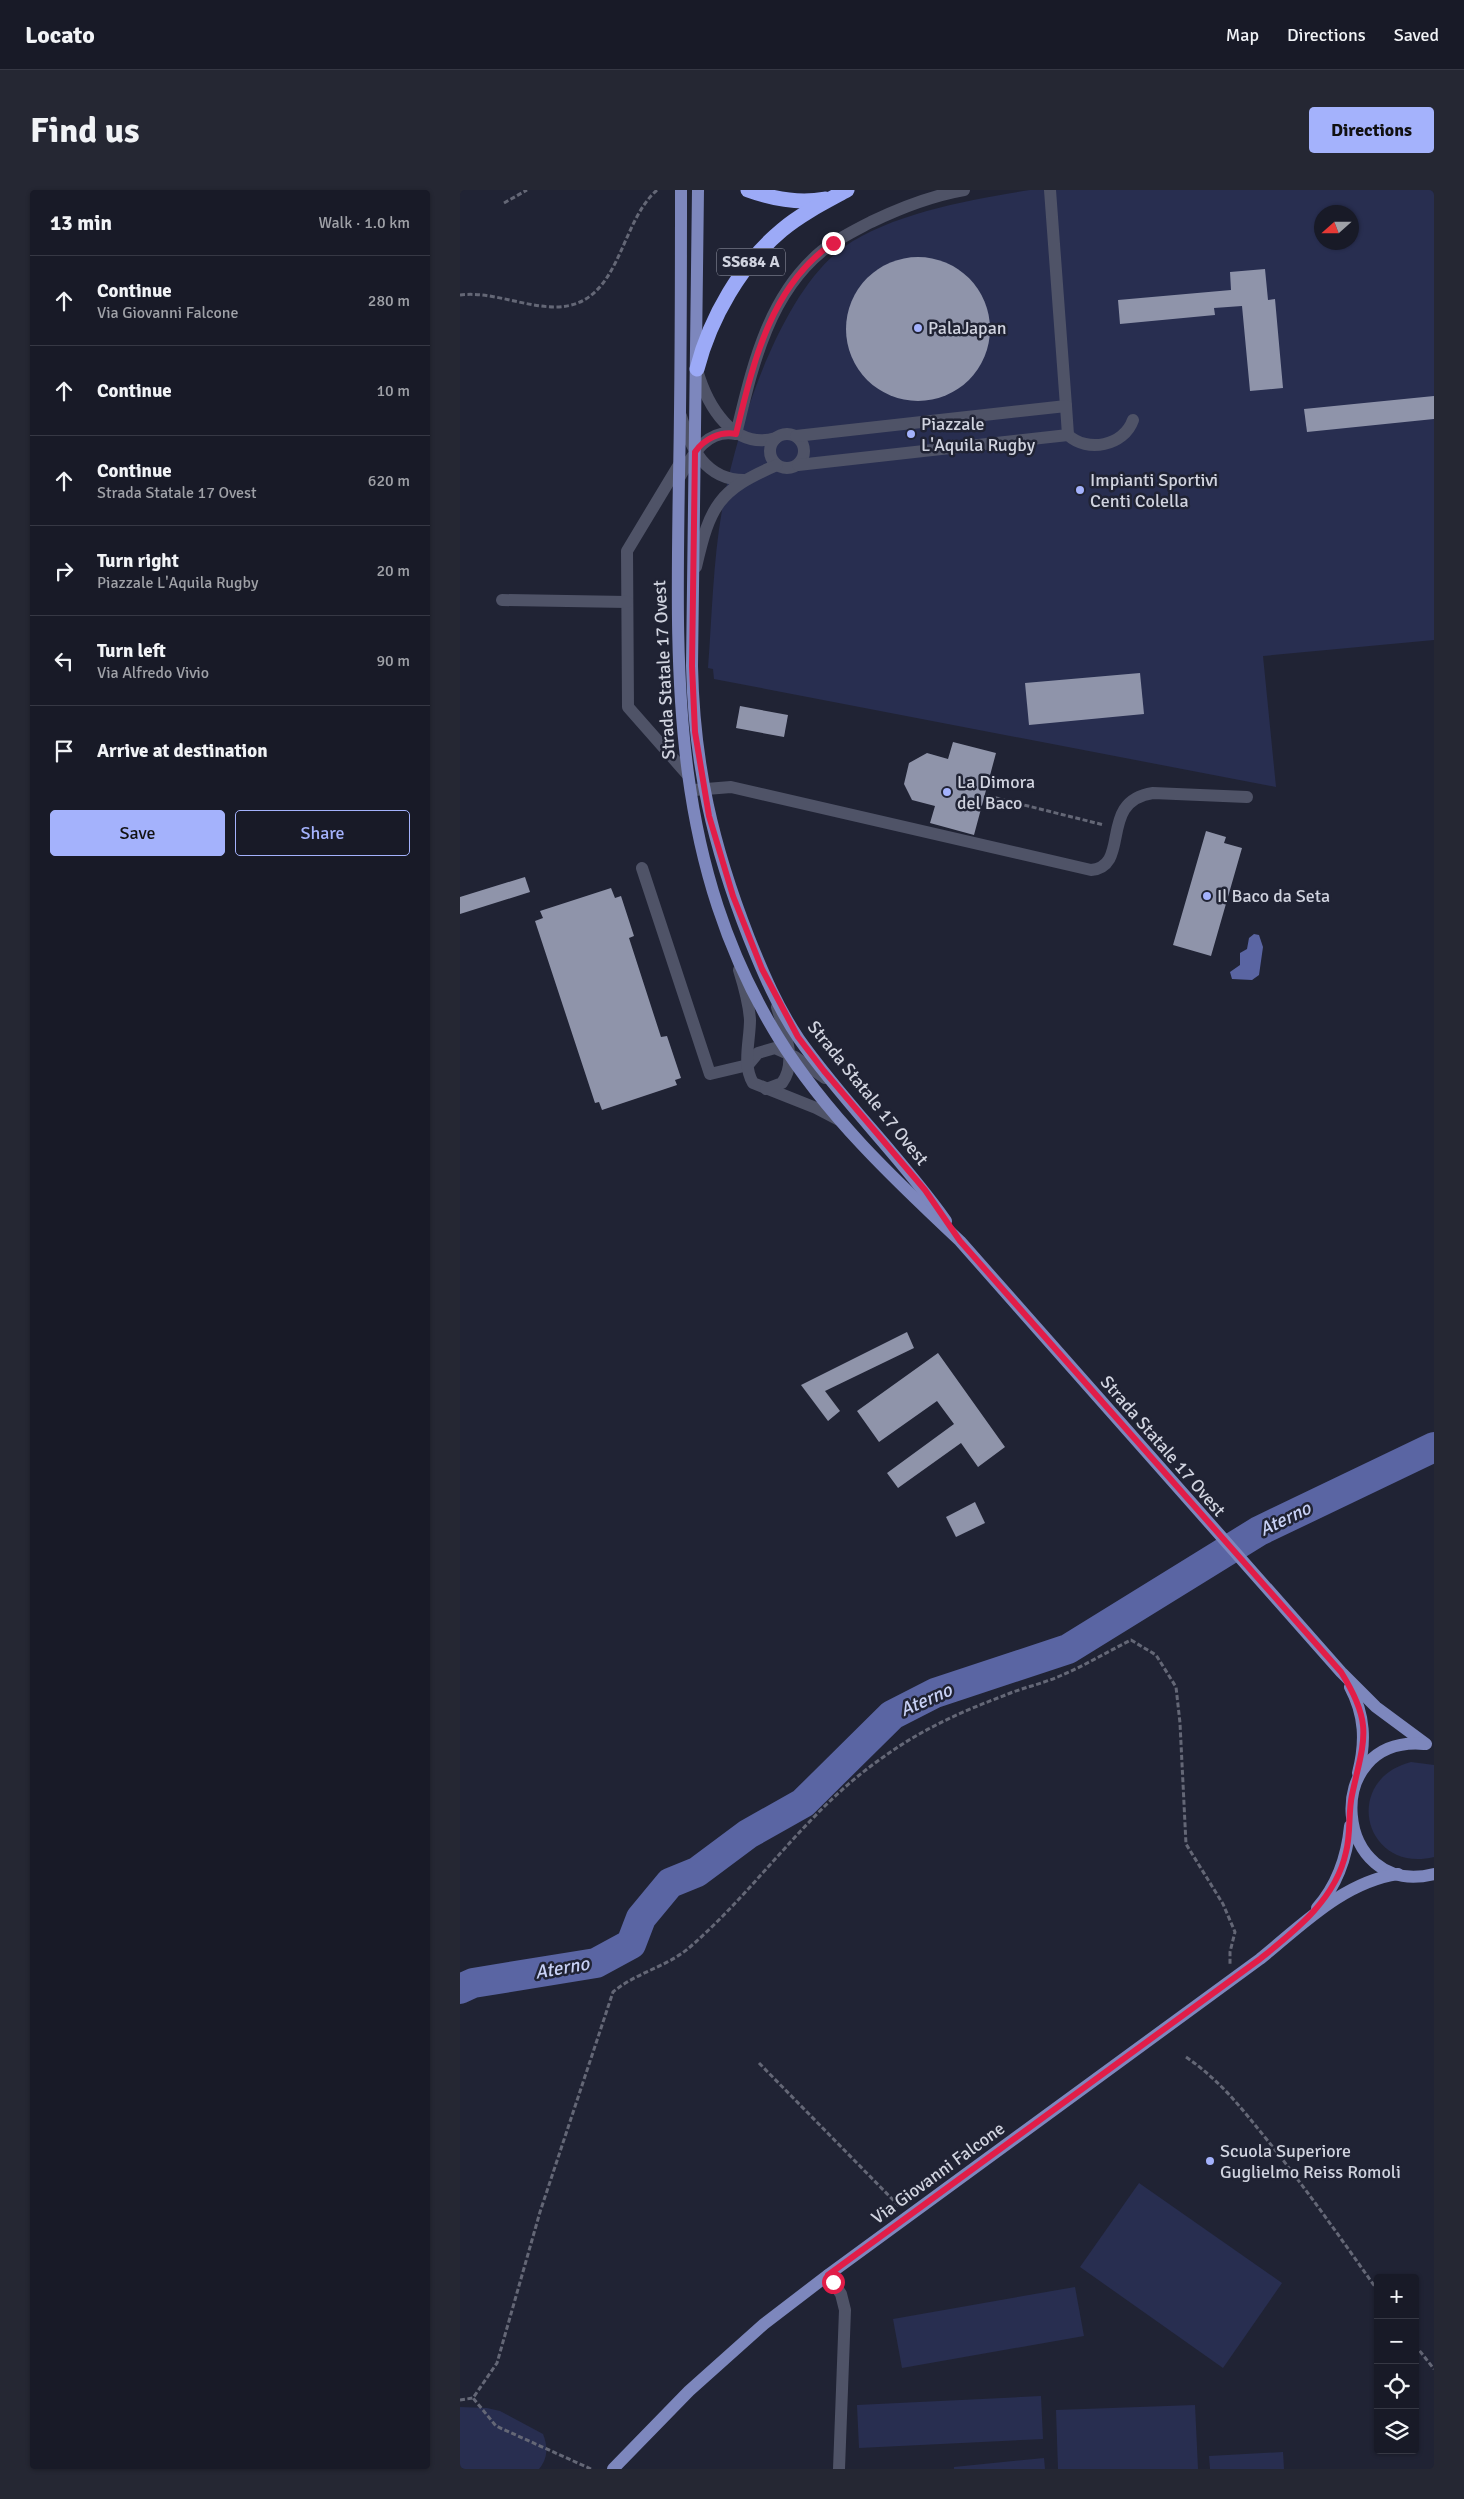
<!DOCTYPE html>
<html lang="en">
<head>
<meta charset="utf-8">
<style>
	body { margin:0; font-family:Signika,sans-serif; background:#252733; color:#f1f3f6 }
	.controls { position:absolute; right:15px; bottom:15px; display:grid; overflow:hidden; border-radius:5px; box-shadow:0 1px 4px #0004 }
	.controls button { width:45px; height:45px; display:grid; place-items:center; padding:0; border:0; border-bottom:1px solid #363844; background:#181a27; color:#f1f3f6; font:25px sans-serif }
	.compass { position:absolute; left:854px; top:15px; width:45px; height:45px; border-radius:50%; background:#181a27; box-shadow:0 1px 4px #0004; rotate:249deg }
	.stop { position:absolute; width:15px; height:15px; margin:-11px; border:4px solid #e11d48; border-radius:50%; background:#fff }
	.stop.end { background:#e11d48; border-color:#fff; box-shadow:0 1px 5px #0008 }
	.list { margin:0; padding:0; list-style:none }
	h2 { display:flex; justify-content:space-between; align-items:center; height:65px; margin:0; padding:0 20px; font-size:21px }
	h2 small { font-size:16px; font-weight:400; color:#9fa1a7 }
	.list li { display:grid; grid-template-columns:32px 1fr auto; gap:15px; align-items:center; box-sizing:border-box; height:90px; padding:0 20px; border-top:1px solid #363844 }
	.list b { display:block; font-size:19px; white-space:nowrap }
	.list p { margin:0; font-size:16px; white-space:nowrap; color:#9fa1a7 }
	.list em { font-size:16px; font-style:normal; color:#9fa1a7 }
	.actions { display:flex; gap:10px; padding:15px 20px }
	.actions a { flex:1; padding:11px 0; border:1px solid #a4b2fc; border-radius:5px; text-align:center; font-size:18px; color:#a4b2fc }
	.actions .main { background:#a4b2fc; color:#111 }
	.icon { flex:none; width:28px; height:28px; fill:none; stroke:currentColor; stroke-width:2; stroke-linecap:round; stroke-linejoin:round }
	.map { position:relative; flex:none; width:974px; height:2279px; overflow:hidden; border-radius:5px }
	header { display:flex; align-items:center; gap:30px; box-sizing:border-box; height:70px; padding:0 25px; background:#181a27; border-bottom:1px solid #363844 }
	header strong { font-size:24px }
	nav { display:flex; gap:28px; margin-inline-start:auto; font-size:18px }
	.intro { display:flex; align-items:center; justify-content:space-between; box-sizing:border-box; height:120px; padding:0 30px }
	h1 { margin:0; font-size:35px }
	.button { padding:12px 22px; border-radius:5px; background:#a4b2fc; color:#111; font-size:18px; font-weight:700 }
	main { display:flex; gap:30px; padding:0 30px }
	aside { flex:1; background:#181a27; border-radius:5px; box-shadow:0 1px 4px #0004 }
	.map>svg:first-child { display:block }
</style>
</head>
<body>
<header>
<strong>Locato</strong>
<nav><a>Map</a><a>Directions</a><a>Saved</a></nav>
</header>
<div class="intro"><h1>Find us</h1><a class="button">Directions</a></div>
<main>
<aside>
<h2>13 min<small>Walk · 1.0 km</small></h2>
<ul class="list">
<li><svg class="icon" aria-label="ahead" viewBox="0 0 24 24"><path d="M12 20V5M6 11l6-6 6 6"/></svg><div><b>Continue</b><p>Via Giovanni Falcone</p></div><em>280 m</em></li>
<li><svg class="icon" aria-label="ahead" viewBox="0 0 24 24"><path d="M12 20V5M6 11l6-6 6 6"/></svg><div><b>Continue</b></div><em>10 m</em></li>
<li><svg class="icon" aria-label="ahead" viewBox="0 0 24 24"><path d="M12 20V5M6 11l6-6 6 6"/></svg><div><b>Continue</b><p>Strada Statale 17 Ovest</p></div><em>620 m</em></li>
<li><svg class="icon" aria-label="right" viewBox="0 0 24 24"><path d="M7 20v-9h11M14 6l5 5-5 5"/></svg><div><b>Turn right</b><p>Piazzale L'Aquila Rugby</p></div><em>20 m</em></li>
<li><svg class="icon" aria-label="left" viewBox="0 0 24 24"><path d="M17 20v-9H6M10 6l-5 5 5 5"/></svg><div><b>Turn left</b><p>Via Alfredo Vivio</p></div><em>90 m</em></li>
<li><svg class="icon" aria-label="arrive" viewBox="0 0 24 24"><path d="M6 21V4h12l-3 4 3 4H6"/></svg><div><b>Arrive at destination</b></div></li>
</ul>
<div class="actions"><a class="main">Save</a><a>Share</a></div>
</aside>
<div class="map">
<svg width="974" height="2279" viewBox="0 0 974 2279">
	<rect width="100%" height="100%" fill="#202334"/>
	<g fill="#282e50" fill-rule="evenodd">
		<path d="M570,0H974V450L803,466L816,597L254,489L253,479L248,478C252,426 253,372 262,320C275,244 319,103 384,57C432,23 513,9 570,0ZM862,22H892V52H862Z"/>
		<path d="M951,1572L974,1575V1667C904,1684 881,1590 951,1572Z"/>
		<polygon points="679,1993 822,2093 763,2178 620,2077"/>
		<polygon points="615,2097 624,2146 442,2178 433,2129"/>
		<polygon points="581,2206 583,2249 399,2258 397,2215"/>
		<polygon points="735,2215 738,2279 598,2279 596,2220"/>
		<path d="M0,2217L27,2218L40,2221L83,2244C88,2257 88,2268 79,2279H0Z"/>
		<polygon points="823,2262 824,2279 750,2279 749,2266"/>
		<polygon points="584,2268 585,2279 494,2279 494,2277"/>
	</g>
	<polygon fill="#5a65a3" points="794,744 799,745 803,757 799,785 792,790 772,789 770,782 780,775 780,763 787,759 789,748"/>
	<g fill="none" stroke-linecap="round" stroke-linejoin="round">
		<polyline stroke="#5a65a3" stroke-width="30" points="0,1799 13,1793 136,1773 171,1754 181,1728 210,1693 237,1682 288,1644 343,1613 432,1525 475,1503 608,1459 799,1341 974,1257"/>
	</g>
	<g fill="#8f94aa">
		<circle cx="458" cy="139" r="72"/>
		<polygon points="805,79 808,110 815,109 823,198 790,201 782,116 754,118 755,125 660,134 658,110 771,100 770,82"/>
		<polygon points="974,206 974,229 847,242 844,219"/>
		<polygon points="680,483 684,524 569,535 565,493"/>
		<polygon points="280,516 328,525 324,547 276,538"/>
		<polygon points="493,552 536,563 514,645 470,633 475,616 452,610 444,594 449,573 467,563 488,569"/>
		<polygon points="746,641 766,647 764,653 782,658 751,766 713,755"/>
		<polygon points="65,687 70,702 0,724 0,707"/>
		<polygon points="151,698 155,708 161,706 174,746 169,748 201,847 207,846 221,888 215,890 217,895 142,920 139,912 135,913 75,731 83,728 80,721"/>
		<polygon points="447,1142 454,1158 365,1201 380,1221 368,1231 341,1195"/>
		<polygon points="478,1163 545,1257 518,1277 501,1253 438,1298 427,1283 494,1234 477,1211 419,1252 397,1221"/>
		<polygon points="515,1312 525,1333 496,1347 486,1327"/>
	</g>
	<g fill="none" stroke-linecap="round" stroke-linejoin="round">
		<g stroke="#646776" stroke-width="3" stroke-dasharray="5 2.5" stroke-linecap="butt">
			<polyline points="44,13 67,0"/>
			<path d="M0,105C31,101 64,117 95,117C161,117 158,34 197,0"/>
			<polyline points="528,606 644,635"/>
			<path d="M726,1867C762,1892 781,1918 808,1951C847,2000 882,2050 918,2101"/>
			<polyline points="299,1873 440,2017"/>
			<polyline points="955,2155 974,2179"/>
			<polyline points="0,2210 13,2208"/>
			<path d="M131,2279L36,2236L13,2208L37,2173L80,2022L153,1802C177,1782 207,1777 230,1757C298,1698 348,1619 422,1568C459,1541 500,1522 543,1506C561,1498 582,1494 600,1486C624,1476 647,1462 671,1450L696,1465L716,1497L720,1533L726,1654L763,1714L775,1742L770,1762V1774"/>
		</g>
		<g stroke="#4f5367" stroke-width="12">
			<polyline points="590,0 606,216"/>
			<path d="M237,180C247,215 273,261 316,248"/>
			<path d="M221,226C230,258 246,290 284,290"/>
			<circle cx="327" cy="261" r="17"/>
			<path d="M608,245C627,263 664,256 673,230"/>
			<polyline points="336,246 606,216 608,245 338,275"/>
			<polyline points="220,273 167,361 168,517 227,584"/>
			<path d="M219,288C232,266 246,238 276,244C292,179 307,106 362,61C377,49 394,41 411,32C442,17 470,6 504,0"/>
			<path d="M236,377C250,316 258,300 317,275"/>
			<polyline points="42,410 167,412"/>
			<path d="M234,600L271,597L631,680C672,676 637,611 693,603L787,607"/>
			<polyline points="182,678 250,884 288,875 298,863 315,858 335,867 365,888"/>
			<path d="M279,780C284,796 289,813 290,830C290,851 282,874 293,893L356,918L379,930"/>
			<path d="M306,899L322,893C338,871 324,841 317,817"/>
			<polyline points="368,2085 381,2104 385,2120 379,2279"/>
		</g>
		<g stroke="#7d87bd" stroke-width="12">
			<path d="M221,0C221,95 221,191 219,286C216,484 210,671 318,847C366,925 434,989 500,1051L881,1482L916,1517L966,1554"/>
			<path d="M238,0L232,476C234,575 253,656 289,748C303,783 318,818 339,849C384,913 441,967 486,1031"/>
			<path d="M890,1497C905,1525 906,1552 898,1583"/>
			<path d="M964,1554C859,1545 873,1709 974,1684"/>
			<path d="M857,1718C877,1695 887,1667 890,1636"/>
			<path d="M153,2279L229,2201L304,2134L368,2085L800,1769C841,1736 883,1692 938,1684"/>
		</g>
		<g stroke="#9caaf7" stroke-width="15">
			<path d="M288,0C313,9 339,14 365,9"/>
			<path d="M237,179C250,128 281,74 322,40C341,24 365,12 387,0"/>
		</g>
	</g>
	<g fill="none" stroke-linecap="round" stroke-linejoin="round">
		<path stroke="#e11d48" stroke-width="6" d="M373,2092L368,2085L800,1769C836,1740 876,1709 886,1662C891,1643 888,1623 892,1605C904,1549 914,1535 881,1482L500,1051L465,1000L364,881L338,847L302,779L273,706L249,626L235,542L232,476L235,262C244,249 260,241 276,244C293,174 310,96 373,53"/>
	</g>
	<g fill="#a4b2fc" stroke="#202334" stroke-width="2">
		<circle cx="458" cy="138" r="5"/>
		<circle cx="451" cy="244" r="5"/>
		<circle cx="620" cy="300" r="5"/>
		<circle cx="487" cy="602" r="5"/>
		<circle cx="747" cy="706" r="5"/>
		<circle cx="750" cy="1971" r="5"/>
	</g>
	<g text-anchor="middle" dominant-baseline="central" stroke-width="5" stroke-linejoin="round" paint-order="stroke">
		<rect fill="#202334" stroke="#9b9eac" stroke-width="1" x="257" y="58.5" width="68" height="27" rx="4"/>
		<g font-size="16" font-weight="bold" fill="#d0d3df">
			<text x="291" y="72">SS684 A</text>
		</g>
		<g font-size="18" fill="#d0d3df" stroke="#202334" text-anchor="start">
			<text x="468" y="138">PalaJapan</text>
			<text x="461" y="234">Piazzale<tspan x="461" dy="21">L'Aquila Rugby</tspan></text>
			<text x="630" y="290">Impianti Sportivi<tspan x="630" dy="21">Centi Colella</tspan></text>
			<text x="497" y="592">La Dimora<tspan x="497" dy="21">del Baco</tspan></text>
			<text x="757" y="706">Il Baco da Seta</text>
			<text x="760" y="1961">Scuola Superiore<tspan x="760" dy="21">Guglielmo Reiss Romoli</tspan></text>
		</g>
		<g font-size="18" fill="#d0d3df" stroke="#202334">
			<text transform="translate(204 480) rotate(-93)">Strada Statale 17 Ovest</text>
			<text transform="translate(408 903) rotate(51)">Strada Statale 17 Ovest</text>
			<text transform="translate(703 1256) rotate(49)">Strada Statale 17 Ovest</text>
			<text transform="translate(478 1983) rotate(-36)">Via Giovanni Falcone</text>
		</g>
		<g font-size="19" font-style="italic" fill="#c8d1f5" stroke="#202334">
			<text transform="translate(825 1329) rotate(-26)">Aterno</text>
			<text transform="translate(466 1510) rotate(-24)">Aterno</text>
			<text transform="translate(102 1778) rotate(-10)">Aterno</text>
		</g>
	</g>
</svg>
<div class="controls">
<button>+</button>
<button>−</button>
<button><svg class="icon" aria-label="locate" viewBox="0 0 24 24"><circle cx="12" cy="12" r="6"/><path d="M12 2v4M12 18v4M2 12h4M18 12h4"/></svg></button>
<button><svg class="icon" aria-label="layers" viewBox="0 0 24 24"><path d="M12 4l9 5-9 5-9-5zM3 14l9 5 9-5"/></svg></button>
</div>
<svg class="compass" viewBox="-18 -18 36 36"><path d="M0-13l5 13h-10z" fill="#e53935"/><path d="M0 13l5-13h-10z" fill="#9fa1a7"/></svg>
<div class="stop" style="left:373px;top:2092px"></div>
<div class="stop end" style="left:373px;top:53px"></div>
</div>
</main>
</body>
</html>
